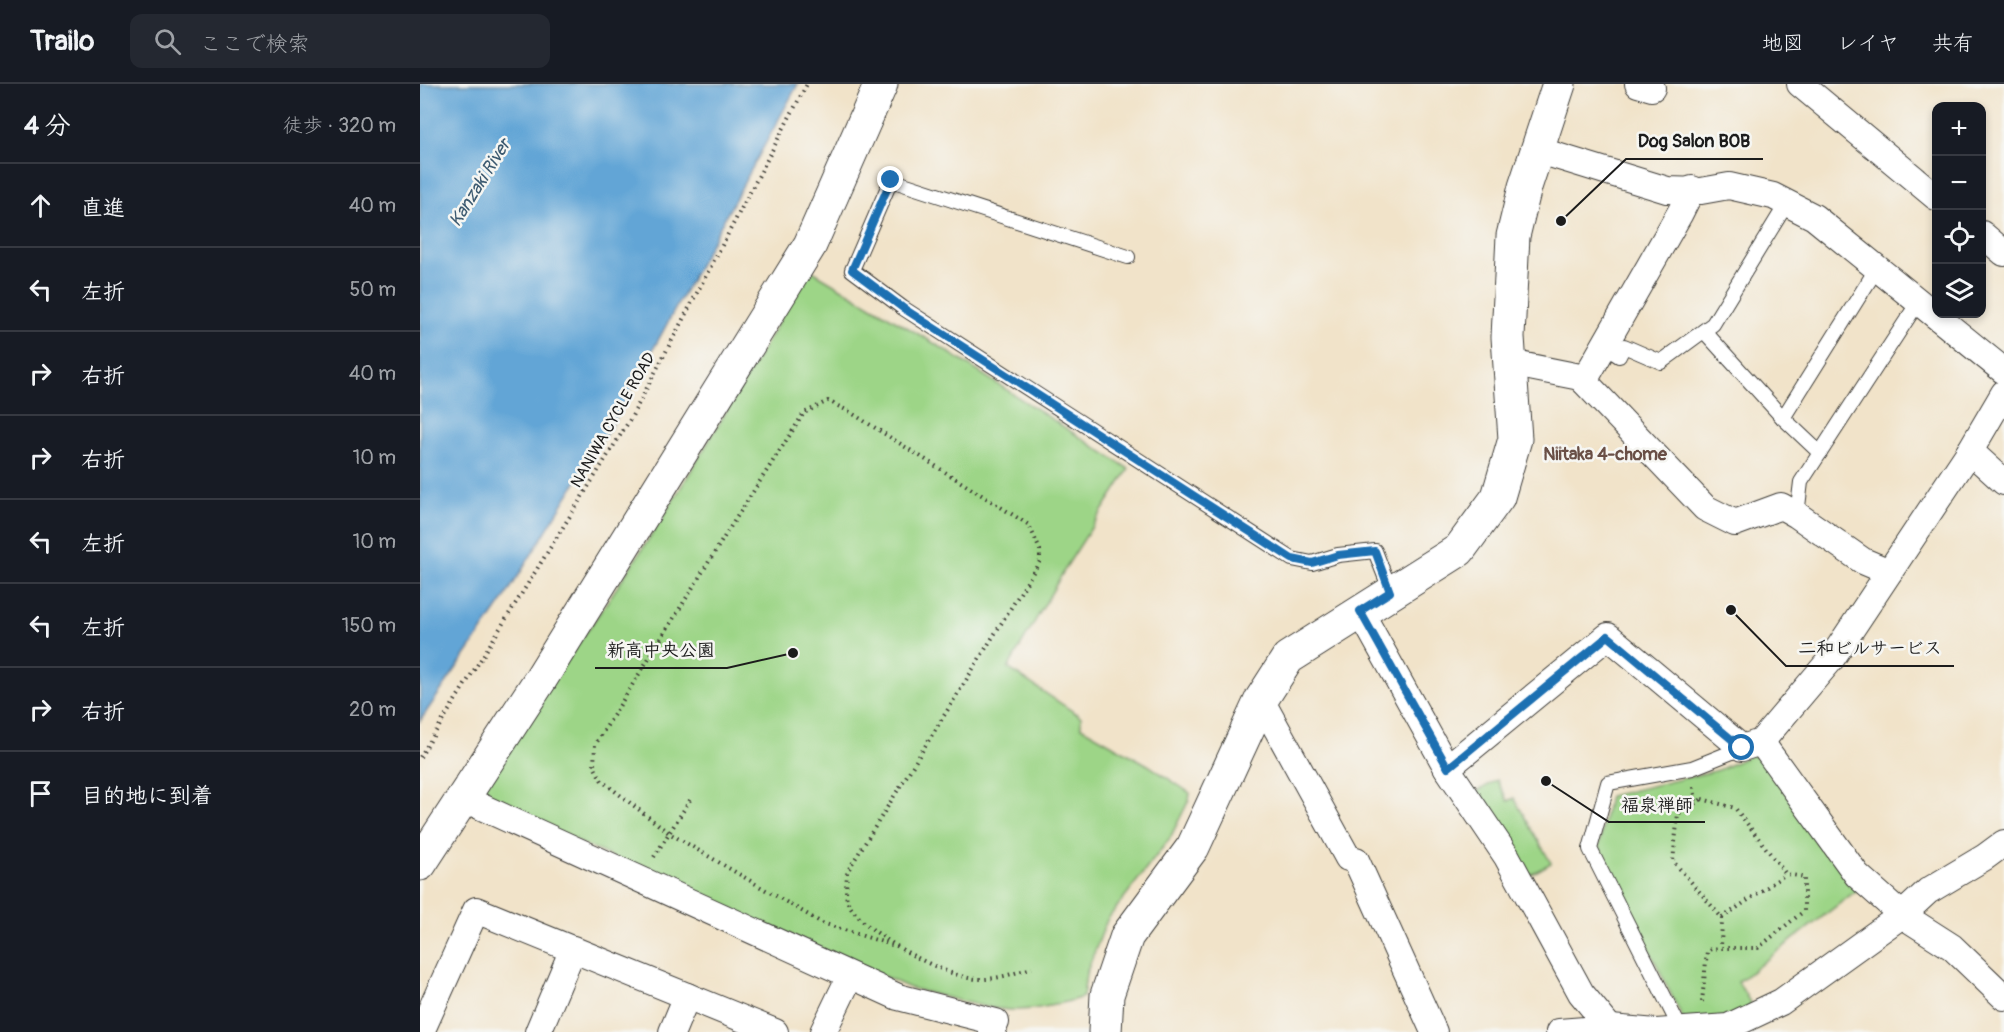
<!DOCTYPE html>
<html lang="ja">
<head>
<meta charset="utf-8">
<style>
	body { margin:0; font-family:Pangolin,"Klee One",sans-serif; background:#242831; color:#f1f3f6 }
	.controls { position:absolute; right:18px; top:18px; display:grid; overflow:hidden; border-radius:12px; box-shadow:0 3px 9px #0003 }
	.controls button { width:54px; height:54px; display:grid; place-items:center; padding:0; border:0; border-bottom:2px solid #363941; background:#171b24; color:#f1f3f6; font:30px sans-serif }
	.stop { position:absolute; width:18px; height:18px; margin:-14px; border:4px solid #1f6fb2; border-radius:50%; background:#fff }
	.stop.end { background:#1f6fb2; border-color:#fff; box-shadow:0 2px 6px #0008 }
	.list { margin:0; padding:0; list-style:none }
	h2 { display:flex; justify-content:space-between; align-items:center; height:78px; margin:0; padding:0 24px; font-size:26px }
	h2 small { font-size:20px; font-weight:400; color:#9ea1a6 }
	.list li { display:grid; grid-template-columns:39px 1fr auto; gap:18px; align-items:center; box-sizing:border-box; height:84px; padding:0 24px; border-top:2px solid #363941 }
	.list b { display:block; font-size:22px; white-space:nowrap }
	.list em { font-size:20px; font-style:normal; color:#9ea1a6 }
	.icon { flex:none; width:33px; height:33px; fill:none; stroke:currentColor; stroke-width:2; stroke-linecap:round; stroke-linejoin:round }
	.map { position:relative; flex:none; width:1584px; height:948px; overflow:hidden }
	header { display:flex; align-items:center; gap:36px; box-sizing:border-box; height:84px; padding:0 30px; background:#171b24; border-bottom:2px solid #363941 }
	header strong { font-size:28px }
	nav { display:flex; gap:33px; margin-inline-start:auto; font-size:21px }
	.search { width:420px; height:54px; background:#242831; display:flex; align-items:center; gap:15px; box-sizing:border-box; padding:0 21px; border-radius:12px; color:#9ea1a6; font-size:22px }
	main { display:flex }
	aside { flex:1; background:#171b24 }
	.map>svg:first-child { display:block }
</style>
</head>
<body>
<header>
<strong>Trailo</strong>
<div class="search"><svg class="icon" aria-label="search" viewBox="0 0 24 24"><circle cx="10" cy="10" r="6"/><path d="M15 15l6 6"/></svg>ここで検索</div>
<nav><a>地図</a><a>レイヤ</a><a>共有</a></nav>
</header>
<main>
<aside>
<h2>4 分<small>徒歩 · 320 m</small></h2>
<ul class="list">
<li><svg class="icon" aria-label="ahead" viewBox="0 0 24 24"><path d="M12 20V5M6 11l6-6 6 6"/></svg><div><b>直進</b></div><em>40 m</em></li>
<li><svg class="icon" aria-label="left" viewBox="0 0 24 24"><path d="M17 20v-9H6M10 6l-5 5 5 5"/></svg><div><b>左折</b></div><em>50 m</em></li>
<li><svg class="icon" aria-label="right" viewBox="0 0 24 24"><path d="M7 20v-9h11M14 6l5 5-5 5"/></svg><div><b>右折</b></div><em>40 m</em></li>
<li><svg class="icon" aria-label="right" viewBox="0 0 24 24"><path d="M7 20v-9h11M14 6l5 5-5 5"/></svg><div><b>右折</b></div><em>10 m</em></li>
<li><svg class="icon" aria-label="left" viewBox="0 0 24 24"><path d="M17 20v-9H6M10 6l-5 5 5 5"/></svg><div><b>左折</b></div><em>10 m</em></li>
<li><svg class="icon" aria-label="left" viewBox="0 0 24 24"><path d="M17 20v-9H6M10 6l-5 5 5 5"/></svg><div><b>左折</b></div><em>150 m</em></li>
<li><svg class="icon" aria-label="right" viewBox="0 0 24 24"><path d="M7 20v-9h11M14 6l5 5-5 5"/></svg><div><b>右折</b></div><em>20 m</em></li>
<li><svg class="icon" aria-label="arrive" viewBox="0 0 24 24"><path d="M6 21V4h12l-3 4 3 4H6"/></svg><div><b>目的地に到着</b></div></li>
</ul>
</aside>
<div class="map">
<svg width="1584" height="948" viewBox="0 0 1584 948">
	<rect width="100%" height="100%" fill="#f6f6f2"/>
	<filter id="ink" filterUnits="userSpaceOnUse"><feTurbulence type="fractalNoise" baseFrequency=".0167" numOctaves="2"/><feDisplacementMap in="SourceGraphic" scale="12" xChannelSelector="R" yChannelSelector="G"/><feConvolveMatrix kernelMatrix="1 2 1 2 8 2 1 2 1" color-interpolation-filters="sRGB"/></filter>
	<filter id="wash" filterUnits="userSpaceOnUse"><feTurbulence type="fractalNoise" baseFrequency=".008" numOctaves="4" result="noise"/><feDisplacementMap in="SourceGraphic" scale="24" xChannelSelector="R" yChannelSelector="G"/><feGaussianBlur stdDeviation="1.35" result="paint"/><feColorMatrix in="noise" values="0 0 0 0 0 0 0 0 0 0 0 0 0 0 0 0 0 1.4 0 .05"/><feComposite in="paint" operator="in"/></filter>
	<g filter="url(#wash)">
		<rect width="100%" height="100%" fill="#f1e3c9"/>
		<g fill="#9dd587" stroke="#5c7852" stroke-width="1.5">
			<path d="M389,185L522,264L709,385L648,480L588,584L661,633V643L728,681L770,709L769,716L750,754L687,836L666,890L663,913C641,920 619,926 595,926C566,926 519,911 490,904L74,721L62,697C123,609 187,522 244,431C294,350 342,267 389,185Z"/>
			<polygon points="1331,671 1342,674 1437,806 1318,898 1334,925 1306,934 1264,937 1179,762 1189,712 1299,686"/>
			<polygon points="1077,696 1088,717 1094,714 1131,779 1105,794 1056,708"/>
		</g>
		<polygon fill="#62a5d6" stroke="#3f6079" stroke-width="1.5" points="0,0 378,0 194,337 84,515 0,637"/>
	</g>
	<g filter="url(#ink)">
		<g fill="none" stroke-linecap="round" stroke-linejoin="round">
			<defs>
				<g id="service">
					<polyline points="708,173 471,96 432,186 483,224 872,475 892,479 918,471 955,467 971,508"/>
					<polyline points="1284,247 1363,334 1400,369"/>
					<polyline points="1184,262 1199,272 1204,262 1241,278 1293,240 1367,119"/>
					<polyline points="1363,334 1457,184"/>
					<polyline points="1377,431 1381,398 1499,217"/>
					<polyline points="1261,946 1170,765 1188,699 1272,684 1322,664"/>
				</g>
				<g id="minor">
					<polyline points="1218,0 1232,4"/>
					<polyline points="1380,0 1516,113"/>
					<polyline points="1117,66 1247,106 1281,107 1309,102 1353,112 1394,133 1584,287"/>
					<polyline points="1562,150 1584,169"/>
					<polyline points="1090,279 1160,293 1285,424 1315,439 1361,422 1377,431 1443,477 1469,488"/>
					<polyline points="1164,297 1260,129 1272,105"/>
					<polyline points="1550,367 1584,398"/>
					<polyline points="940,527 1027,684 1087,773 1161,909 1193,948"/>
					<polyline points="841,616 928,774 936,776 1014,948"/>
					<polyline points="1341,658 1437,791 1482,831 1532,863 1584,913"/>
					<polyline points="1027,684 1188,552 1322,664 1341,658 1412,574 1550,367 1584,309"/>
					<polyline points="42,714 478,913 576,938 572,948"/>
					<polyline points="1,948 56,826 355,948"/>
					<polyline points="118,948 153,865"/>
					<polyline points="252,948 267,912"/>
					<polyline points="403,948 430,892"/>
					<polyline points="1139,948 1191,944 1236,948 1308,943 1361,918 1482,831 1508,807 1565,773 1584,759"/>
				</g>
				<g id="tertiary">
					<polyline points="0,780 120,596 390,161 461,0"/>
					<polyline points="685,948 687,911 707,852 773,763 841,616 868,574 1039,466 1078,413 1095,355 1088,253 1093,152 1105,103 1139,0"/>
				</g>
			</defs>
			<use href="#service" stroke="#3c3a36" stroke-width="16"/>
			<use href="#minor" stroke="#3c3a36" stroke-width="28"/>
			<use href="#tertiary" stroke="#3c3a36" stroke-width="35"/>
			<g stroke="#3c3a36" stroke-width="4" stroke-dasharray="1.5 4.5" stroke-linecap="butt">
				<polyline points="0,673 211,334 387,0"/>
				<polyline points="1274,703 1276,719"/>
				<polygon points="1282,715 1315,724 1366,790 1384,793 1384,827 1338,864 1301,864 1302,834 1253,777 1258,730"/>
				<polyline points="234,773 270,716"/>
				<polyline points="1302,834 1366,790"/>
				<path d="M472,861L402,839L249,749L182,697L174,682L175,661L311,442L384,329L408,317L430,328L609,441L620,466V477L427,788C427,796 425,808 427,816C437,846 527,895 558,895C576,896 594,889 612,884"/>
				<polyline points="1282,918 1287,867 1291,865 1301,864"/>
			</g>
			<use href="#service" stroke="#fff" stroke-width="14"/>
			<use href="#minor" stroke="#fff" stroke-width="26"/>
			<use href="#tertiary" stroke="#fff" stroke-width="33"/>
		</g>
	</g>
	<g fill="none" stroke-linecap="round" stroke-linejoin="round" filter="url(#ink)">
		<polyline stroke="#1f6fb2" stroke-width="8" points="471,96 432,186 483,224 872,475 892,479 918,471 955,467 970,508 940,527 1028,684 1188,552 1322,664"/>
	</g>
	<g text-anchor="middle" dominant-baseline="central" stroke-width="5" stroke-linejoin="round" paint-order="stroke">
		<g font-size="16" fill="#1c1c1c" stroke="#f6f6f2">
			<text transform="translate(193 336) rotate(-60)">NANIWA CYCLE ROAD</text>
		</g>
		<g font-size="18" font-style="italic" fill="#3c5a70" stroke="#f6f6f2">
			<text transform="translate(60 99) rotate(-58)">Kanzaki River</text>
		</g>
		<g font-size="18" font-weight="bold" fill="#694f46" stroke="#f6f6f2">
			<text x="1185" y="370">Niitaka 4-chome</text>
		</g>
	</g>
	<path fill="none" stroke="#1c1c1c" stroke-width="2" d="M1141 137L1206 75H1343M1311 526L1366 582H1534M373 569L307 584H175M1126 697L1189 738H1285"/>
	<g fill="#1c1c1c" stroke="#f6f6f2" stroke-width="2">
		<circle cx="1141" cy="137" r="6"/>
		<circle cx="1311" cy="526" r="6"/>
		<circle cx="373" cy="569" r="6"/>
		<circle cx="1126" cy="697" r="6"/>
	</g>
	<g font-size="18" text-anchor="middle" font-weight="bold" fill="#1c1c1c" stroke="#f6f6f2" stroke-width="5" stroke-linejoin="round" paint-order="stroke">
		<text x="1274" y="63">Dog Salon BOB</text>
		<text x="1450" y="570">二和ビルサービス</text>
		<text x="241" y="572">新高中央公園</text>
		<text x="1237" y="727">福泉禅師</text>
	</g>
</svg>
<div class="controls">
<button>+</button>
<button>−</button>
<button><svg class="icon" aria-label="locate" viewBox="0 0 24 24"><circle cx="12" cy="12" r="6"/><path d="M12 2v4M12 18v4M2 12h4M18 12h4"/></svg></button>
<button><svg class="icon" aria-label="layers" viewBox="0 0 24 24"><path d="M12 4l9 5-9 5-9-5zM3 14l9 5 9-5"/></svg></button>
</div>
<div class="stop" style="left:1322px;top:664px"></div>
<div class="stop end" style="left:471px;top:96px"></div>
</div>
</main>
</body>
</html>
